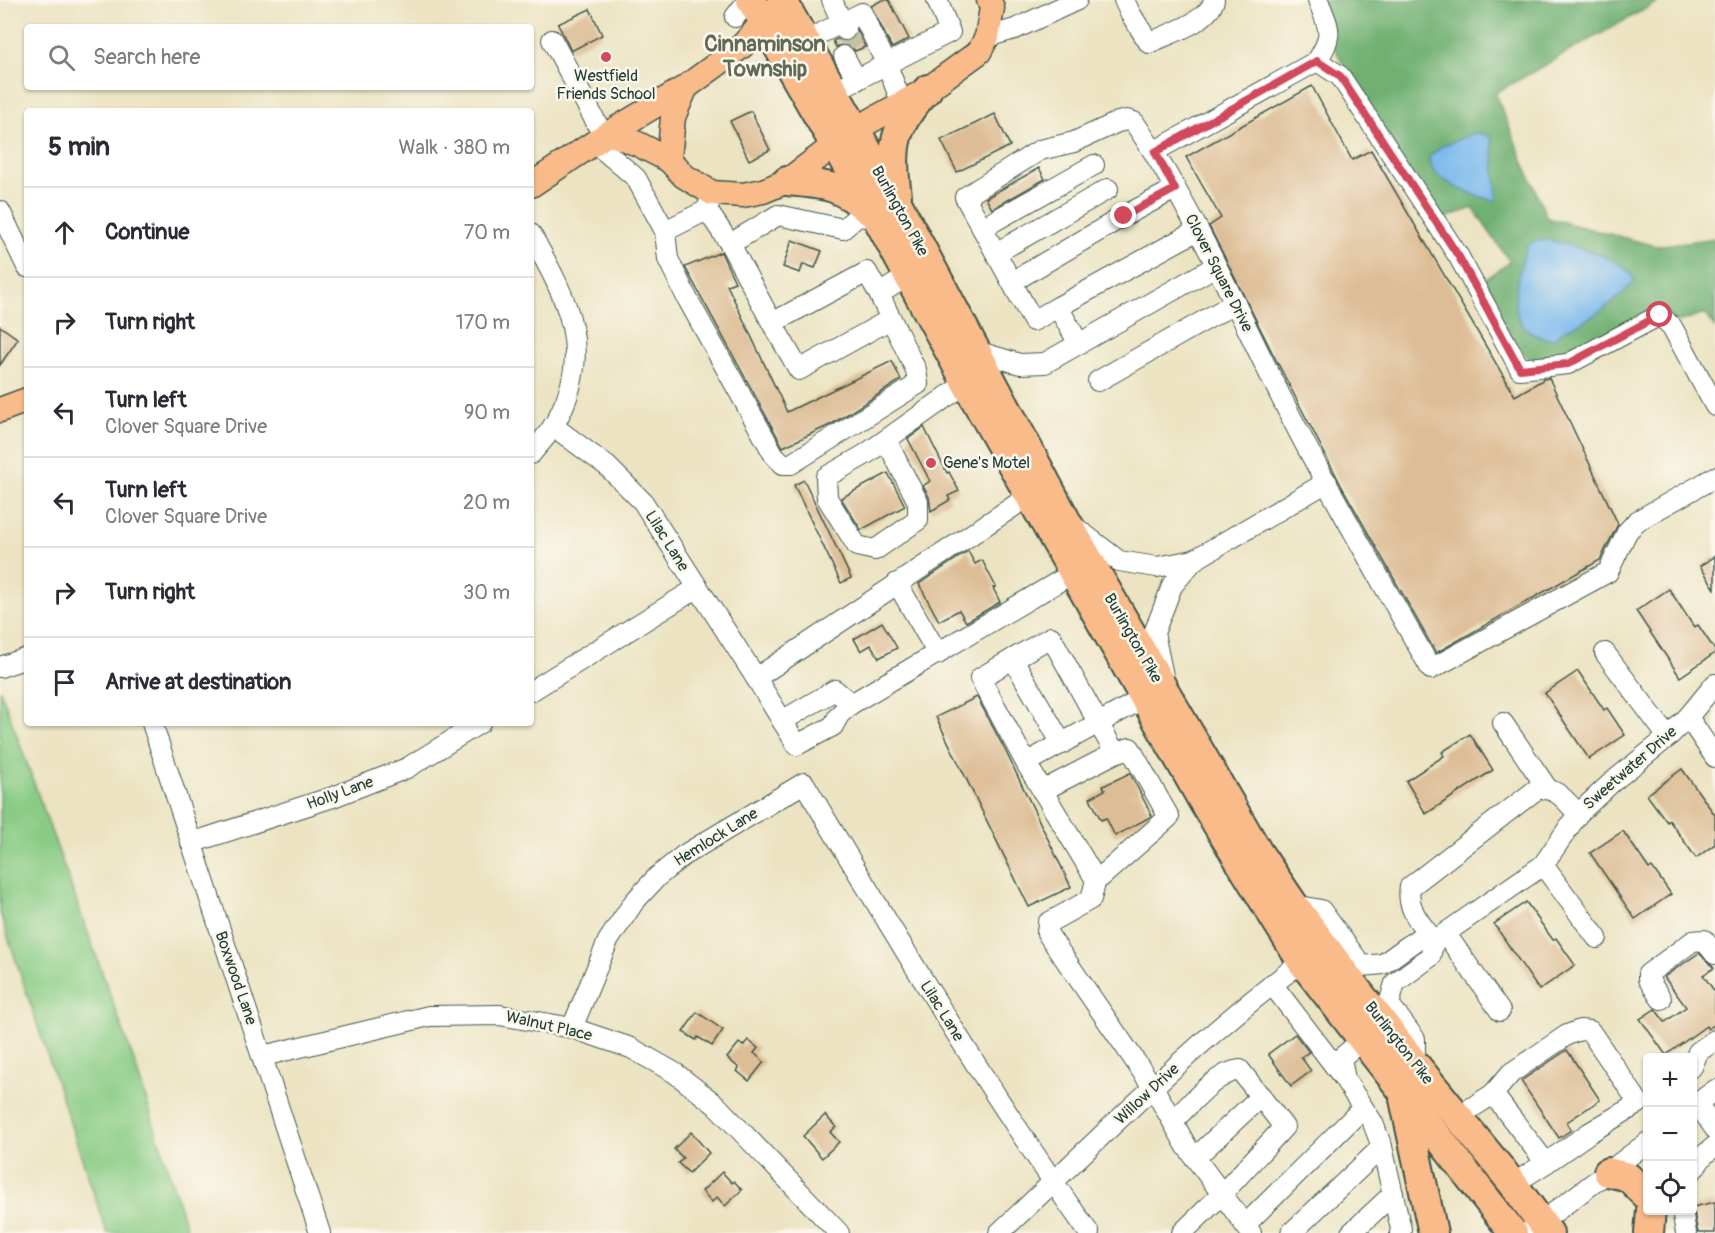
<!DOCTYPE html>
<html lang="en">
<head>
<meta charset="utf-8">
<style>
	body { margin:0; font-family:Pangolin,sans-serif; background:#f7f7f7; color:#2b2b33 }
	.controls { position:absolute; right:18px; bottom:18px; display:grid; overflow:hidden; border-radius:6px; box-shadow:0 2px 4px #0004 }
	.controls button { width:54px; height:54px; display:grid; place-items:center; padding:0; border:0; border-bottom:2px solid #e1e1e2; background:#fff; color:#2b2b33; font:30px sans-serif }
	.stop { position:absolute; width:18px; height:18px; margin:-14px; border:4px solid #d1495b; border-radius:50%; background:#fff }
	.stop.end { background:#d1495b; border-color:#fff; box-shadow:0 2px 6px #0008 }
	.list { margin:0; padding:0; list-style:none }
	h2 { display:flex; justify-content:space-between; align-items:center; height:78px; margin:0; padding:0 24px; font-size:26px }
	h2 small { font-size:20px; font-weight:400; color:#7c7c81 }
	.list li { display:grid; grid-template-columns:39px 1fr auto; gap:18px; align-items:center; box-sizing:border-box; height:90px; padding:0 24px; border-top:2px solid #e1e1e2 }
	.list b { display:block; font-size:22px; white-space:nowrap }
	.list p { margin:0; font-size:20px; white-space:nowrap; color:#7c7c81 }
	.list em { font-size:20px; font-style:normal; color:#7c7c81 }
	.icon { flex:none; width:33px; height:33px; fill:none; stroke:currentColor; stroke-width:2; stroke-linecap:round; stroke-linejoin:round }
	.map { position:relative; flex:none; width:1715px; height:1233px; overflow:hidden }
	.search { position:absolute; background:#fff; box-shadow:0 2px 4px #0004; left:24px; top:24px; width:510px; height:66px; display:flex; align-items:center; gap:15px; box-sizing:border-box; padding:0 21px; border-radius:6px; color:#7c7c81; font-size:22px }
	.panel { position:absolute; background:#fff; box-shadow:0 2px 4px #0004; left:24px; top:108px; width:510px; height:618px; border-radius:6px }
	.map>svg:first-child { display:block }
</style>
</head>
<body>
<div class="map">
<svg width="1715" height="1233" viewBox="0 0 1715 1233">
	<rect width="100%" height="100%" fill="#fbf7ec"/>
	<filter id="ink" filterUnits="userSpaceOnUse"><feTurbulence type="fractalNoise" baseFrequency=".0167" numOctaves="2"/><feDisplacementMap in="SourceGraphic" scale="12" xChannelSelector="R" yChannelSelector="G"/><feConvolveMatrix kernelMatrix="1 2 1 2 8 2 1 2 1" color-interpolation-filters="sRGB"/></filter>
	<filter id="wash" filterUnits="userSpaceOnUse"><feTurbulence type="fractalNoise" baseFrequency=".008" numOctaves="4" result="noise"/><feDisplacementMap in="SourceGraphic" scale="24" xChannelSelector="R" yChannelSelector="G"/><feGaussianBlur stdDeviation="1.35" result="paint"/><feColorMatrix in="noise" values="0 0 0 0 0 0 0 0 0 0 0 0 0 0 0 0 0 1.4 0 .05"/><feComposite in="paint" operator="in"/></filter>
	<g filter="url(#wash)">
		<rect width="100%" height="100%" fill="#ebe3c1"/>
		<polygon fill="#8acc85" stroke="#54845c" stroke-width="1.5" points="0,689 135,1064 188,1233 107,1233 0,913"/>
		<polygon fill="#6fb072" stroke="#477653" stroke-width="1.5" points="1310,0 1661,0 1495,93 1547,218 1656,246 1715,238 1715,328 1706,314 1532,361 1515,344 1480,283 1510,262 1473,208 1436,221 1390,155"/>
		<g fill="#78b8ec" stroke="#4c7a90" stroke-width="1.5">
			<path d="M1475,133L1488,135L1492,140L1497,197L1495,201C1475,196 1447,186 1434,171C1430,167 1430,162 1429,157L1442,146Z"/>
			<path d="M1547,240C1569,245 1628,257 1634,281C1621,298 1600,312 1582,322C1571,327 1562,330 1553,339C1538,339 1522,330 1517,314C1512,300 1521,252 1531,242Z"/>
		</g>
		<g id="blocks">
			<g fill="#ddbd95">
				<polygon points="882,0 889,0 909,39 892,48 871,6"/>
				<polygon points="590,9 602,35 571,51 558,24"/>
				<polygon points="857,30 865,47 855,51 851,46 845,44 836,47 833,41 837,39 843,42 850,41 855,37"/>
				<polygon points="1312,86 1352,160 1371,150 1515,396 1544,379 1549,378 1618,524 1600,560 1436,653 1341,485 1273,354 1209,226 1221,218 1186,157"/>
				<polygon points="751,111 770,150 749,160 730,121"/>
				<polygon points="995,114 1010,146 957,172 941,140"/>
				<polygon points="1039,168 1045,179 992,209 986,198"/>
				<polygon points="792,240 822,251 815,268 803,264 800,273 783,267"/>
				<polygon points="721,252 735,282 727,285 787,412 892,361 901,380 832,424 783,447 685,267"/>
				<polygon points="0,326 18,339 0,365"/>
				<polygon points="924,427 947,473 949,472 959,491 948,496 950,500 931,511 929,497 923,486 930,481 908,439"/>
				<polygon points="888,473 905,506 861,530 841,498"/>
				<polygon points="804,480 851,578 841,583 794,485"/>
				<polygon points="968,551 975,564 982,560 996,587 993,588 1000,602 966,622 959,610 939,621 919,584"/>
				<polygon points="1715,556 1715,589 1700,566"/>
				<polygon points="1669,589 1694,627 1698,625 1715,650 1715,653 1680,677 1636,611"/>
				<polygon points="882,622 897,648 879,658 871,645 861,651 854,639"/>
				<polygon points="1578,671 1604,710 1607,708 1625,735 1589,759 1545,693"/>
				<polygon points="977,697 1005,750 1071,887 1029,907 936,717"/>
				<polygon points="1470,734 1493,770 1426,814 1406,781 1444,756 1442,752"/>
				<polygon points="1682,769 1715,815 1715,844 1696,858 1669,820 1667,822 1647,795"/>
				<polygon points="1130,773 1152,816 1115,836 1106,818 1101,820 1090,798 1105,790 1103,786"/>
				<polygon points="1623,831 1649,869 1652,867 1671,894 1635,919 1590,853"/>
				<polygon points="1526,902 1553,940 1556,938 1575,965 1539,990 1494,924"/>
				<polygon points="1699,953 1714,968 1703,975 1715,992 1715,1024 1708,1029 1706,1026 1666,1055 1640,1019 1655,1009 1665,1022 1686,1007 1664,977"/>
				<polygon points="697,1012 723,1030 712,1046 698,1037 696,1040 683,1032"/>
				<polygon points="1295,1034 1309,1052 1301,1057 1311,1071 1291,1086 1268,1054"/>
				<polygon points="748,1040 758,1048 754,1053 764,1062 749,1081 737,1071 739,1068 727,1058 739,1043 743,1046"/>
				<polygon points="1567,1050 1600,1100 1567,1122 1571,1130 1559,1138 1521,1081"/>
				<polygon points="825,1115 836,1127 830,1132 839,1142 822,1158 803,1136"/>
				<polygon points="691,1132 709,1153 689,1173 678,1163 683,1158 674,1149"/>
				<polygon points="722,1172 732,1183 734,1181 742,1190 725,1206 717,1197 712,1202 702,1191"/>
				<polygon points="1715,1202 1715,1233 1698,1233 1693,1207"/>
			</g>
		</g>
	</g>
	<g filter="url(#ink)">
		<use href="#blocks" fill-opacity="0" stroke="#3e5649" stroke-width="1.5"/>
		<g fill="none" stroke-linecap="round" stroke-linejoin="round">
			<polyline stroke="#c2c2a5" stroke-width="20" stroke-dasharray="20 10" stroke-linecap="butt" points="845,30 856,51"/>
			<defs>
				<g id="minor">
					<polyline points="832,0 845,30"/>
					<path d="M1124,0L1130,13L1149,43C1168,34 1209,22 1214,0"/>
					<polyline points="735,17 748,0"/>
					<polyline points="987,37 1015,29 1077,0"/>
					<polyline points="552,40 604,137"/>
					<polyline points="805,41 862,13 887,65 902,104"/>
					<polyline points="844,56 857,80"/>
					<polyline points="1317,61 1340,76 1459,257 1520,369 1568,364 1660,315 1672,327 1715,406"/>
					<polyline points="834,91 950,32 937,0"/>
					<polyline points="595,143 636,178 665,231 707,210"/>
					<path d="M1155,151L1317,61C1335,33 1329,29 1318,0"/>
					<polyline points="712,193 707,210 730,244 778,215 843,229 858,216 877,218"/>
					<polyline points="0,211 27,267"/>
					<polyline points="982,228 1094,165"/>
					<polyline points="665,231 668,259 687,298 774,455 783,464 791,464 918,384 916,370 891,319"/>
					<path d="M531,234C568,301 596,352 554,425C548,435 539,444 531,454"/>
					<polyline points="730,244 772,323"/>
					<polyline points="996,253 1108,189"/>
					<polyline points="1012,282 1124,216 1175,189"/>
					<polyline points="879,294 891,319 799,370 772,323 867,272 879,294 908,276"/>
					<polyline points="1058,307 1198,230"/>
					<path d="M1078,342L1058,307L1033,321L965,197L1040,150L1074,142L1118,122L1127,120L1134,122C1205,226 1251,345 1311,455C1350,527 1391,598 1431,669L1608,572L1627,532L1637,521L1715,477"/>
					<polyline points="976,351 1020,364 1045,363 1216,266"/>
					<polyline points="1098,381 1235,303"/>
					<polyline points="553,426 607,466 643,502 756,678"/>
					<polyline points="886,440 918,502 918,520 875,550 857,546 827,498 826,477 866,454 966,383"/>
					<polyline points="1029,496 756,678 797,745 833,726 839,715 851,704 1073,573"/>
					<polyline points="1076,528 1119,561 1157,567 1194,560 1172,586 1154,633 1163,676"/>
					<polyline points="1194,560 1327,482"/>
					<polyline points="897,583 938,654"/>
					<polyline points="1605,653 1668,737"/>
					<polyline points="1013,659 1062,744"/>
					<polyline points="0,667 27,658"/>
					<polyline points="531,691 697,588"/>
					<polyline points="1688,717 1715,757"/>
					<polyline points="782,721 835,690 851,704"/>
					<polyline points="152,723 320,1233"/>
					<polyline points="1503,723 1547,788"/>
					<polyline points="1026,763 1096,880 1101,877 1169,817 1130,748 1115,753 1051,637 980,678 1026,763 1144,698"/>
					<polyline points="1042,791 1115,753"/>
					<polyline points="191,843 333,797 407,768 480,723"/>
					<polyline points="1543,865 1597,938"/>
					<polyline points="1096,880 1091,899 1048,923 1047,933 1153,1087 1187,1147 1251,1233"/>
					<polyline points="1294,905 1321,910 1362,966 1383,964 1419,938 1434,941 1543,865 1578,814 1611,783 1668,737 1688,717 1715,684"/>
					<polyline points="1446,934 1500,1011"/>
					<path d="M1434,941C1421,924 1406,909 1410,887L1537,789C1557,787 1565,800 1578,814"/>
					<polyline points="1272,984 1343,1077"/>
					<polyline points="1661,999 1648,979 1648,974 1693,941 1704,940 1715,954"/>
					<path d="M572,1028L608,941L634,902L657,877L684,855L804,783C895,935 986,1088 1089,1233"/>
					<polyline points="1362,1040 1341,1058 1345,1080 1373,1123 1382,1147 1401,1229 1400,1233"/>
					<polyline points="263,1056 429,1016 500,1015 572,1028 631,1048 675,1073 716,1105 839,1233"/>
					<polyline points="1415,1064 1415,1039 1389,1004 1395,983 1430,957 1434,941"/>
					<polyline points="1692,1067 1698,1052 1715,1040"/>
					<polyline points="1697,1103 1715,1129"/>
					<polyline points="1692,1107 1715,1090"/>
					<polyline points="1459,1116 1493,1094 1511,1073 1567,1035 1580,1030 1590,1031 1639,1103 1589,1133 1546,1163 1493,1094"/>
					<path d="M1173,1121C1190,1105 1216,1072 1240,1070L1284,1127L1222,1194L1182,1233"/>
					<polyline points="1195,1158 1261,1096"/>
					<polyline points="1692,1171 1704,1155 1715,1146"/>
					<polyline points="1513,1184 1546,1163"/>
					<polyline points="1682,1210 1686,1233"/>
					<polyline points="1245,1225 1363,1108"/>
					<path d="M999,1233C1098,1141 1193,1042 1302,962"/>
					<polyline points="1291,1233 1382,1147"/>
					<polyline points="1351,1233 1393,1194"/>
					<polyline points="1527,1233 1648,1142"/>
				</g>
				<g id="major">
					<polyline points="609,133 638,144 669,160 684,176 712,193 743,195 763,191 787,181 856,129 928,89 979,52 987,37 992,8 989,0"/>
					<polyline points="669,160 673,117 686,87"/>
					<polyline points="531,185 609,133 686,87 742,46 776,8"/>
					<polyline points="0,410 27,400"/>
				</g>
				<g id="highway">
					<polyline points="751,0 877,218 981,410 1205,805 1270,911 1302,962 1513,1233"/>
					<polyline points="782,0 899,206 1067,522 1258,852 1294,905 1358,991 1415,1064 1513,1184 1549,1233"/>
					<path d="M787,181C827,185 838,184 869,211"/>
					<path d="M897,195C890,148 893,125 928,89"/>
					<polyline points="1404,1099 1433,1233"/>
					<polyline points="1608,1172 1628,1177 1648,1197"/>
					<polyline points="1649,1233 1651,1210"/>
				</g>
			</defs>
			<use href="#minor" stroke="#3e5649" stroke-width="22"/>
			<use href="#major" stroke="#3e5649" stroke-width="27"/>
			<use href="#highway" stroke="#3e5649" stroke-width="32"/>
			<use href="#minor" stroke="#fff" stroke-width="20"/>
			<use href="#major" stroke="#fabb8b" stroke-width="24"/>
			<use href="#highway" stroke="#fabb8b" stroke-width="28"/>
		</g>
	</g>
	<g fill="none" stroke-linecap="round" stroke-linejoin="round" filter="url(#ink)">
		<polyline stroke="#d1495b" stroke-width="8" points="1124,216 1175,189 1155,152 1317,61 1340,76 1459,257 1520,369 1568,364 1660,315"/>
	</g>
	<g fill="#d1495b" stroke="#fbf7ec" stroke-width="2">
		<circle cx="606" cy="57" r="6"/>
		<circle cx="931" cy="463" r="6"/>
	</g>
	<g text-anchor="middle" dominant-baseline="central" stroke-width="5" stroke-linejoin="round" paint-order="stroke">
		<g font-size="16" fill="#1f3d34" stroke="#fbf7ec">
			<text x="606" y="76">Westfield<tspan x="606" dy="18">Friends School</tspan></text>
			<text x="943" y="463" text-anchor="start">Gene's Motel</text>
		</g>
		<g font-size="16" fill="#1f3d34" stroke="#fbf7ec">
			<text transform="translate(900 211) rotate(61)">Burlington Pike</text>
			<text transform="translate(1219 273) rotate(63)">Clover Square Drive</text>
			<text transform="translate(667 541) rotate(58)">Lilac Lane</text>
			<text transform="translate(1133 638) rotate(60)">Burlington Pike</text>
			<text transform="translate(1630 768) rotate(-41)">Sweetwater Drive</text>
			<text transform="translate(340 793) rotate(-20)">Holly Lane</text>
			<text transform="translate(716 837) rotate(-32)">Hemlock Lane</text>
			<text transform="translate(236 978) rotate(71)">Boxwood Lane</text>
			<text transform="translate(942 1011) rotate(58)">Lilac Lane</text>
			<text transform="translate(549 1026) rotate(13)">Walnut Place</text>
			<text transform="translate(1399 1043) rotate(52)">Burlington Pike</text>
			<text transform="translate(1147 1094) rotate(-43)">Willow Drive</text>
		</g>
		<g font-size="22" font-weight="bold" fill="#626a56" stroke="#fbf7ec">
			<text x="765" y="44">Cinnaminson<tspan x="765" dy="25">Township</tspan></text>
		</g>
	</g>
</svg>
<div class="controls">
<button>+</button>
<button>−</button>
<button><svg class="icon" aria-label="locate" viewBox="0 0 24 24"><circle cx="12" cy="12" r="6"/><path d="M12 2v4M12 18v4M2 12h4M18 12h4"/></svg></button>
</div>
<div class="stop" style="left:1660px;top:315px"></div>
<div class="stop end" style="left:1124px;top:216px"></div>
<div class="search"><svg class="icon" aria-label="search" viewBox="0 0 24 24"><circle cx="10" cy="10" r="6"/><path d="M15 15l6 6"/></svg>Search here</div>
<section class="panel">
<h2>5 min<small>Walk · 380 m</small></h2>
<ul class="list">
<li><svg class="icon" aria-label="ahead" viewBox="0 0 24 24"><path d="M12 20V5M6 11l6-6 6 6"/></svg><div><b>Continue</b></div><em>70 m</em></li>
<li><svg class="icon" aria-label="right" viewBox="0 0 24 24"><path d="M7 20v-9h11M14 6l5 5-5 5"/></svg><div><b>Turn right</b></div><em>170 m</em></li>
<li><svg class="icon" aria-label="left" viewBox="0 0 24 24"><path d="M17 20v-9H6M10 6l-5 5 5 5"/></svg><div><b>Turn left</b><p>Clover Square Drive</p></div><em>90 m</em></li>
<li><svg class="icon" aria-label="left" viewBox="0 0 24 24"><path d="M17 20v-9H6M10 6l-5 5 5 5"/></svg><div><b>Turn left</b><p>Clover Square Drive</p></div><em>20 m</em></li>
<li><svg class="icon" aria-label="right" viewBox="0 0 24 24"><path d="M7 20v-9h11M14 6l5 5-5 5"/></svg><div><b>Turn right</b></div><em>30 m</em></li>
<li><svg class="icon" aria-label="arrive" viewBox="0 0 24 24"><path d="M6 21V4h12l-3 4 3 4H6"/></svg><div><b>Arrive at destination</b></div></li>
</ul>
</section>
</div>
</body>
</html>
